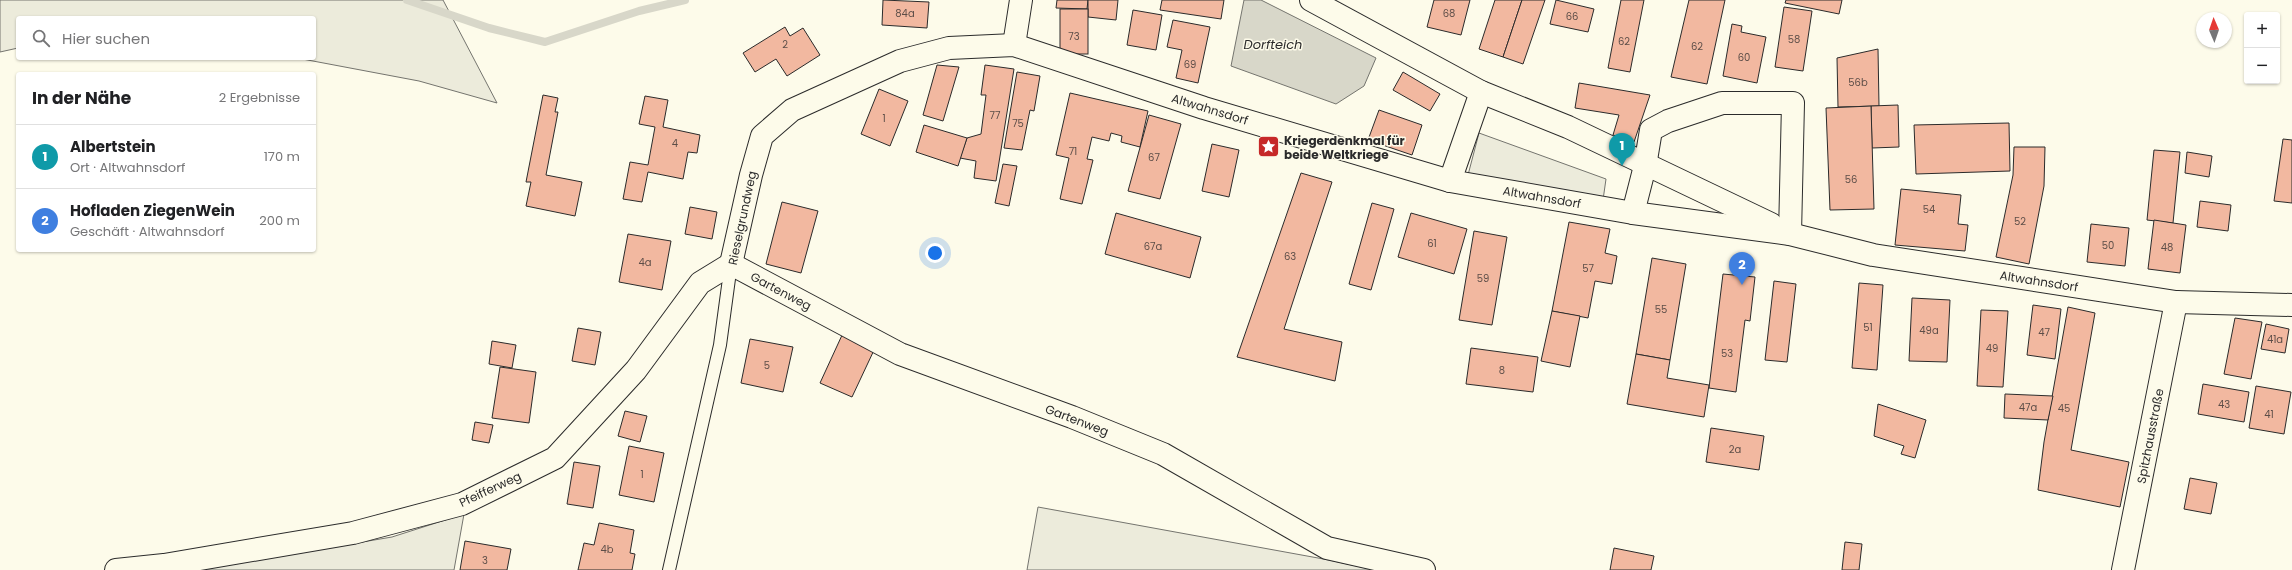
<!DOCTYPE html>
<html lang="de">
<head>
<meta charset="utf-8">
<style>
	body { margin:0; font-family:Poppins,sans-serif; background:#f2f2f2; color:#202124 }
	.controls { position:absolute; right:12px; top:12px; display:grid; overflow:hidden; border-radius:4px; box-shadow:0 1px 3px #0004 }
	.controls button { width:36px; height:36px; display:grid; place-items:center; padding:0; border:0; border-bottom:1px solid #e0e0e0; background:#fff; color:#202124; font:20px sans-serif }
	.compass { position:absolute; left:2196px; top:12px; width:36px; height:36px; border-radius:50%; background:#fff; box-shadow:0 1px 3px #0004; rotate:358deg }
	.you { position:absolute; left:935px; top:253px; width:14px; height:14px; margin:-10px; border:3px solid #fff; border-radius:50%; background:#1a73e8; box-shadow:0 0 0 6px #1a73e833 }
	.badge { display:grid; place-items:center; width:26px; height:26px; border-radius:50%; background:#d93025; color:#fff; font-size:13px; font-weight:700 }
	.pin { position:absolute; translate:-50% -33px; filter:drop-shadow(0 1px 2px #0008) }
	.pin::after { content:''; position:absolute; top:21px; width:14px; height:12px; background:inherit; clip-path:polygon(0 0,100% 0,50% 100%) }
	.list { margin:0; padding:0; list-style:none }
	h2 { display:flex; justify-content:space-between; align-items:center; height:52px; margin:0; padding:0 16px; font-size:17px }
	h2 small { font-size:13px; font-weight:400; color:#757577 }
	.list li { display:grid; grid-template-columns:26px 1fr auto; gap:12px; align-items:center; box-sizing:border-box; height:64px; padding:0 16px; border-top:1px solid #e0e0e0 }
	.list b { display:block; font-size:15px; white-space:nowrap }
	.list p { margin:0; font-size:13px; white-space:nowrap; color:#757577 }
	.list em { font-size:13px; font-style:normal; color:#757577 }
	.icon { flex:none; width:22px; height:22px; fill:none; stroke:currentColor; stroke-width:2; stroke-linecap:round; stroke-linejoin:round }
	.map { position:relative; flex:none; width:2292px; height:570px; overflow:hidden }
	.search { position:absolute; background:#fff; box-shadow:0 1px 3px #0004; left:16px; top:16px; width:300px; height:44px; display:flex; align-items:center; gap:10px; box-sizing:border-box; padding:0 14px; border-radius:4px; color:#757577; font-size:15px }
	.panel { position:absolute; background:#fff; box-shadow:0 1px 3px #0004; left:16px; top:72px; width:300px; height:180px; border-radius:4px }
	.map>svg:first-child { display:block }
</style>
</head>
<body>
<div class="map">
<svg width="2292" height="570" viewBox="0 0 2292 570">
	<rect width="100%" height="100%" fill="#fdfbea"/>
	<g fill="#ecebdb" stroke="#74746e">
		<polygon points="0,0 443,0 497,103 419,81 297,58 314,58 314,18 18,18 18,48 0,52"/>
		<polygon points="1479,133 1606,179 1603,200 1468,175"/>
		<polygon points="1038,507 1329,560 1375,570 1027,570"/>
		<polygon points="464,514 454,570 196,570 392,537"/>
	</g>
	<polygon fill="#d8d7c9" stroke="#74746e" points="1244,0 1261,0 1376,58 1364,86 1336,104 1231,66"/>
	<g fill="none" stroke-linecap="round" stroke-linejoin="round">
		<polyline stroke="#d8d7c9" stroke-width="8" points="407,0 489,28 545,42 639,11 685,0"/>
	</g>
	<g fill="#f2b8a0" stroke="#2b2b2b">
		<polygon points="883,0 929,2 927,28 882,25"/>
		<polygon points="1057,0 1088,0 1087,9 1056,8"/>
		<polygon points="1088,0 1118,0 1116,20 1088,17"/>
		<polygon points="1162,0 1224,0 1221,19 1160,10"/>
		<polygon points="1434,0 1470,0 1461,35 1427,27"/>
		<polygon points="1495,0 1522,0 1503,57 1479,49"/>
		<polygon points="1522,0 1545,0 1523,64 1503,57"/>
		<polygon points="1556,0 1594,9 1588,32 1550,24"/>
		<polygon points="1621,0 1644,0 1630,72 1608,68"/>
		<polygon points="1689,0 1725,0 1707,84 1671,77"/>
		<polygon points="1786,0 1842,0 1839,14 1785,3"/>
		<polygon points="1784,7 1812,11 1803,71 1775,67"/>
		<rect x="1060" y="9" width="28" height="45"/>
		<polygon points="1133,10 1162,15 1156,50 1127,45"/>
		<polygon points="1173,20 1210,27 1198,83 1176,78 1182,50 1167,47"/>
		<polygon points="1732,24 1742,26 1741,32 1766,37 1757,83 1723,76"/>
		<polygon points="785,27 790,36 803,28 820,55 787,76 776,59 755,72 743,53"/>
		<polygon points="1878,49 1879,106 1838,107 1837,58"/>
		<polygon points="937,65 959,67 943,121 923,115"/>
		<polygon points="985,65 1014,69 996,181 974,178 976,161 960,158 967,138 981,134 986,95 981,95"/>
		<polygon points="1017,72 1040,76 1034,111 1030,110 1022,150 1004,148"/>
		<polygon points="1403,72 1440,94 1430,111 1393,90"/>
		<polygon points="1579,83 1650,95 1634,142 1613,135 1619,115 1575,108"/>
		<polygon points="879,89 908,101 890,146 861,134"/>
		<polygon points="1070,93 1148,111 1140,147 1121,142 1122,136 1111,133 1109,141 1092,137 1087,159 1093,160 1082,204 1060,199 1069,158 1056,155"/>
		<polygon points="543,95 558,98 555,112 558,112 546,175 582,182 575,216 526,206 531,182 526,182"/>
		<polygon points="645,96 668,100 663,127 700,135 697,153 688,152 683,179 648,172 642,202 623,199 630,162 648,165 655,127 639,124"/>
		<polygon points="1898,105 1899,147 1872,148 1871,106"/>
		<polygon points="1871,106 1874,209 1830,210 1826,108"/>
		<polygon points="1379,110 1422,125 1412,155 1368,140"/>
		<polygon points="1149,115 1181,124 1160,199 1128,191"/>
		<polygon points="2009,123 2010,171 1916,174 1914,125"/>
		<polygon points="924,125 967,138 958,166 916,152"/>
		<polygon points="2283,139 2292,140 2292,203 2274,201"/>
		<polygon points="1212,144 1239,150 1229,197 1202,191"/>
		<polygon points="2014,147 2045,147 2044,186 2029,264 1996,257 2013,175"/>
		<polygon points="2154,150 2180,152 2173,223 2147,220"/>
		<polygon points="2187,152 2212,156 2209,177 2185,173"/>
		<polygon points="1003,164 1017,166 1009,206 995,203"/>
		<polygon points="1301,173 1332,182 1284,329 1342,342 1335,381 1237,357"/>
		<polygon points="1901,189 1961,195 1958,224 1968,225 1965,251 1895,245"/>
		<polygon points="2200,201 2231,205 2228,231 2197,227"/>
		<polygon points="782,202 818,211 801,273 766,264"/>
		<polygon points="1372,203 1394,209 1371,290 1349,284"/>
		<polygon points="690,207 717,212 712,239 685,234"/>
		<polygon points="1116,213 1201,237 1190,278 1105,254"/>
		<polygon points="1411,213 1467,229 1454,274 1398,257"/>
		<polygon points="2154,220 2186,225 2180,273 2148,269"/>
		<polygon points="1569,222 1610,229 1605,253 1617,256 1612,284 1595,281 1588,318 1552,311"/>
		<polygon points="2091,224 2129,228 2125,266 2087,262"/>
		<polygon points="1474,231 1507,237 1492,325 1459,320"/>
		<polygon points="628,234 671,241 662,290 619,282"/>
		<polygon points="1652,258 1686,264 1670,360 1636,354"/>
		<polygon points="1723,274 1755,277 1750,321 1745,320 1736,392 1709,388"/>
		<polygon points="1774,281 1796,284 1787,362 1765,360"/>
		<polygon points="1859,283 1883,285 1877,370 1852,368"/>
		<polygon points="1912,298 1950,300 1947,362 1909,361"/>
		<polygon points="2033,305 2061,309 2055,359 2027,355"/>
		<polygon points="2068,307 2095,313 2071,450 2129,462 2120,507 2038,490 2044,442"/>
		<polygon points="1981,310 2008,311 2003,387 1977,386"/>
		<polygon points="1552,311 1580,316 1570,367 1541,361"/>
		<polygon points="2235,318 2262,322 2251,379 2224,374"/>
		<polygon points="2266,324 2289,329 2285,353 2261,349"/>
		<polygon points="578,328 601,332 595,365 572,361"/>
		<polygon points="843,333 875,348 852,397 820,383"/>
		<polygon points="750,339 793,347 783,392 741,383"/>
		<polygon points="492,341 516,345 512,368 489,364"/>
		<polygon points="1471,348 1538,357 1533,392 1466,384"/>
		<polygon points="1636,354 1670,360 1667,378 1709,385 1704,417 1627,404"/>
		<polygon points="500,367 536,372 529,423 492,418"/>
		<polygon points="2203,384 2249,392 2244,422 2198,414"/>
		<polygon points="2256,386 2291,392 2284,434 2249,428"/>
		<polygon points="2005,394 2053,396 2048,420 2004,418"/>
		<polygon points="1878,404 1926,420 1915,458 1901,454 1904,446 1874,436"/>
		<polygon points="625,411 647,416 640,442 618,436"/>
		<polygon points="475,422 493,425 489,443 472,440"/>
		<polygon points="1711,428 1764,436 1759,470 1706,462"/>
		<polygon points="629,446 664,453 654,502 619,495"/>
		<polygon points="574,462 600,466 593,508 567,504"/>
		<polygon points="2190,478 2217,483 2211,514 2184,509"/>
		<polygon points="599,523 634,530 630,553 635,554 632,570 578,570 584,543 594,545"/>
		<polygon points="465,541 511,549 507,570 460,570"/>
		<polygon points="1845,542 1862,544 1859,570 1842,570"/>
		<polygon points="1614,548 1654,556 1651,570 1610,570"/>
	</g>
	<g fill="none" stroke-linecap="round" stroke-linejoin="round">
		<defs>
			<polyline id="service" points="669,570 720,345 731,264"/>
			<g id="minor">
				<polyline points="1311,0 1481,92 1568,127 1771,224"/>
				<polyline points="1014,45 1021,0"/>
				<polyline points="1450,181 1481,92"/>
				<polyline points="1633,213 1645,166 1651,130 1668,121 1722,103 1793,103 1790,234"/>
				<polyline points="731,264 751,175 762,136 792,110 900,61 949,48 1014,45 1204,108 1450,181 1633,213 1790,234 1873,255 2176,302 2292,305"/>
				<polyline points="731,264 900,354 1072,417 1163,454 1327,548 1424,570"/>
				<polyline points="116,570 164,565 353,533 462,504 555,458 636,370 700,283 731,264"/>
				<polyline points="2123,570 2176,302"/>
			</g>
		</defs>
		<use href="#service" stroke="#2b2b2b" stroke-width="14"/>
		<use href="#minor" stroke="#2b2b2b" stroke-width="24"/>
		<use href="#service" stroke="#fdfbea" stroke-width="12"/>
		<use href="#minor" stroke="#fdfbea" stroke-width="22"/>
	</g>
	<defs>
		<symbol id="sight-square" viewBox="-11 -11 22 22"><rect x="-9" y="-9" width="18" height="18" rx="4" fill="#c62828" stroke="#fdfbea"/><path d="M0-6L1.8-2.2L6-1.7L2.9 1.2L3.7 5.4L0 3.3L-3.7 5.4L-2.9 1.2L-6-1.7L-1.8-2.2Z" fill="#fff"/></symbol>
	</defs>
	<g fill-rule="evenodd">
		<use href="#sight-square" x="1256" y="134" width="25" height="25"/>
	</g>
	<g text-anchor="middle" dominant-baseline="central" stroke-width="3" stroke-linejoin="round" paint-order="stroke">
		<g font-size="10" fill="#5d4e48">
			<text x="905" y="13">84a</text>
			<text x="1449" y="13">68</text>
			<text x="1572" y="16">66</text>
			<text x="1074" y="36">73</text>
			<text x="1794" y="39">58</text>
			<text x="1624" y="41">62</text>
			<text x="785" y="44">2</text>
			<text x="1697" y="46">62</text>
			<text x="1744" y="57">60</text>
			<text x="1190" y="64">69</text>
			<text x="1858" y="82">56b</text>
			<text x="995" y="115">77</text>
			<text x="884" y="118">1</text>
			<text x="1018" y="123">75</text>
			<text x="675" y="143">4</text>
			<text x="1073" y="151">71</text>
			<text x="1154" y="157">67</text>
			<text x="1851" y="179">56</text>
			<text x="1929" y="209">54</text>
			<text x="2020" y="221">52</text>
			<text x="1432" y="243">61</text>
			<text x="2108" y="245">50</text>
			<text x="1153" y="246">67a</text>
			<text x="2167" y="247">48</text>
			<text x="1290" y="256">63</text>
			<text x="645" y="262">4a</text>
			<text x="1588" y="268">57</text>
			<text x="1483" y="278">59</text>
			<text x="1661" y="309">55</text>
			<text x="1868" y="327">51</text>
			<text x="1929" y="330">49a</text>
			<text x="2044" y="332">47</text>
			<text x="2275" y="339">41a</text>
			<text x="1992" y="348">49</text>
			<text x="1727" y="353">53</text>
			<text x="767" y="365">5</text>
			<text x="1502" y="370">8</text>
			<text x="2224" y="404">43</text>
			<text x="2028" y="407">47a</text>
			<text x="2064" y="408">45</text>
			<text x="2269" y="414">41</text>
			<text x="1735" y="449">2a</text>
			<text x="642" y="474">1</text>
			<text x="607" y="549">4b</text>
			<text x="485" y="560">3</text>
		</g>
		<g font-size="12" fill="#2b2b2b" stroke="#fdfbea">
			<text transform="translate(1210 109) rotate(17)">Altwahnsdorf</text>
			<text transform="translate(1542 197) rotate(10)">Altwahnsdorf</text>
			<text transform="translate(742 218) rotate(-78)">Rieselgrundweg</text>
			<text transform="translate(2039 281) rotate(9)">Altwahnsdorf</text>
			<text transform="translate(781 291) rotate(28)">Gartenweg</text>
			<text transform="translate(1077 420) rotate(21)">Gartenweg</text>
			<text transform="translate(2150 436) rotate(-79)">Spitzhausstraße</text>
			<text transform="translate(490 489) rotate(-25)">Pfeifferweg</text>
		</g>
		<g font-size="12" font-weight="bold" fill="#2b2b2b" stroke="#fdfbea" text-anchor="start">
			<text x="1284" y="140">Kriegerdenkmal für<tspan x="1284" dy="14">beide Weltkriege</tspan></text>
		</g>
		<g font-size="13" font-style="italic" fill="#2b2b2b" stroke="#fdfbea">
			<text x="1273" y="44">Dorfteich</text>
		</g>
	</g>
</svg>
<div class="controls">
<button>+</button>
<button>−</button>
</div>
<svg class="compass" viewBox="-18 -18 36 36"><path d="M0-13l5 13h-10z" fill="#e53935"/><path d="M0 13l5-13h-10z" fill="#757577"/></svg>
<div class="you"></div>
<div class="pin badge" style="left:1622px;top:166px;background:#0f9aa8">1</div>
<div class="pin badge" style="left:1742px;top:285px;background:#3f7fe0">2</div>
<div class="search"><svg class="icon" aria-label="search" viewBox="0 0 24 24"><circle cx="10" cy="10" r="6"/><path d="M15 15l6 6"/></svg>Hier suchen</div>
<section class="panel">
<h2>In der Nähe<small>2 Ergebnisse</small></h2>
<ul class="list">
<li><span class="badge" style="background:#0f9aa8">1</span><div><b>Albertstein</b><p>Ort · Altwahnsdorf</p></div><em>170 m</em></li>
<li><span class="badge" style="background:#3f7fe0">2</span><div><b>Hofladen ZiegenWein</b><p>Geschäft · Altwahnsdorf</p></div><em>200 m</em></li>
</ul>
</section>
</div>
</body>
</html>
